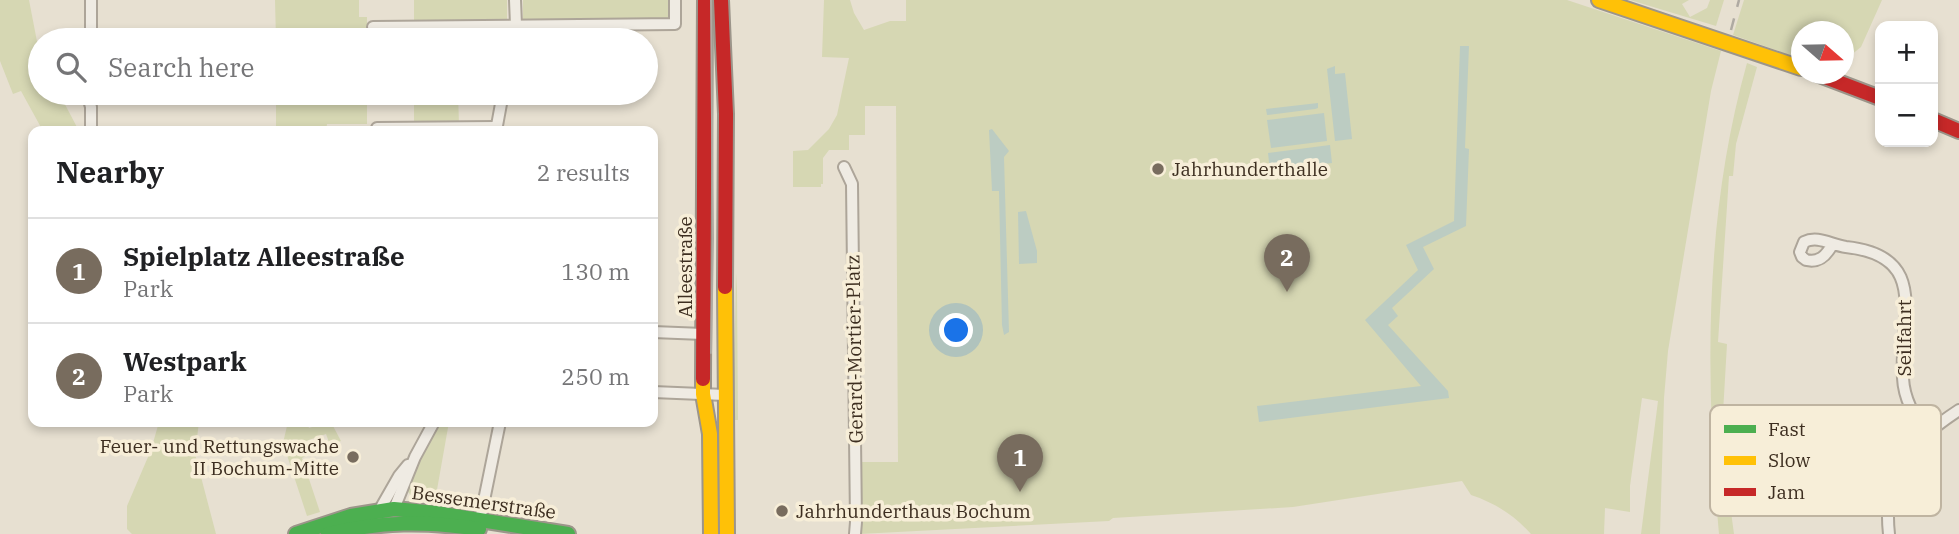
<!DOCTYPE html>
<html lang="en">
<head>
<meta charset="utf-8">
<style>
	body { margin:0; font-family:"IBM Plex Serif",serif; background:#f6f6f6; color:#202124 }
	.controls { position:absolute; right:21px; top:21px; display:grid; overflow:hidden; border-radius:14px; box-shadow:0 4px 10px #0003 }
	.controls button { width:63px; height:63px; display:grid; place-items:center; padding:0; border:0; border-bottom:2px solid #e0e0e0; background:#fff; color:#202124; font:35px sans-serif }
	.compass { position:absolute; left:1791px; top:21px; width:63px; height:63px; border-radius:50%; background:#fff; box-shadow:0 4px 10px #0003; rotate:110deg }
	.you { position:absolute; left:957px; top:331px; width:24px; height:24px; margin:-18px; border:5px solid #fff; border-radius:50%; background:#1a73e8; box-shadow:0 0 0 10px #1a73e833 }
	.badge { display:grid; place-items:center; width:46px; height:46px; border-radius:50%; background:#786c5e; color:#fff; font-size:23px; font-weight:700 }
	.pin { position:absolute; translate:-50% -58px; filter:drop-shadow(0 2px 4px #0008) }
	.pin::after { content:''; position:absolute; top:37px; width:24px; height:21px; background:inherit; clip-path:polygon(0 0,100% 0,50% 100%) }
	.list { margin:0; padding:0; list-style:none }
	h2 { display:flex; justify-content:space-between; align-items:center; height:91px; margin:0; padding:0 28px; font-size:30px }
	h2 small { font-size:23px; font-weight:400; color:#757577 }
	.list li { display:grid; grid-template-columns:46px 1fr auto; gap:21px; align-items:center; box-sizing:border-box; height:105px; padding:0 28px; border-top:2px solid #e0e0e0 }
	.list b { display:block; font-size:26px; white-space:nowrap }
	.list p { margin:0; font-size:23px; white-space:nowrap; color:#757577 }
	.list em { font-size:23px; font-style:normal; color:#757577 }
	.icon { flex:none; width:38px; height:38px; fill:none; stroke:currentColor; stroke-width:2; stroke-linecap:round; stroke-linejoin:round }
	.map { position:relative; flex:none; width:1959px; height:534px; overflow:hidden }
	.search { position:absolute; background:#fff; box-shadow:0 4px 10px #0003; left:28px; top:28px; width:630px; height:77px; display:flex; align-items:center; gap:18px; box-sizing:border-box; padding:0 24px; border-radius:38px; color:#757577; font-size:26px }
	.panel { position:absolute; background:#fff; box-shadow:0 4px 10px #0003; left:28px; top:126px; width:630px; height:301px; border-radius:14px }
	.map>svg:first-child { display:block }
</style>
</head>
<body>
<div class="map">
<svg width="1959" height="534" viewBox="0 0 1959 534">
	<rect width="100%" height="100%" fill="#e7e0d1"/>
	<g fill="#d6d7b3">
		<polygon points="0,0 29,0 40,57 40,93 59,93 79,131 43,131 21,91 13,94 0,61"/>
		<polygon points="275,0 359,0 359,17 367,17 367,40 276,40"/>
		<polygon points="414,0 507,0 507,20 441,21 414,23"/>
		<rect x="523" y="0" width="150" height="22"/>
		<path d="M824,0H850L854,13L864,30L890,21H906V0H1567L1721,51L1711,91L1668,351L1664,398L1660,534H1641L1658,401L1642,398L1630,486V512L1605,508L1604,534H1531C1514,515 1495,503 1471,495L1462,481L1293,507L1113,518L1109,521L859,534L860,462H898L896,106H865V135H849V150H829L823,158V184H821V187H793V151L808,150L829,129L837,115L849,58L822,57Z"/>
		<polygon points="1630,0 1689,0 1682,4 1690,17 1707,8 1710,0 1724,0 1716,26"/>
		<polygon points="1744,0 1882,0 1861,47 1846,59 1844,66 1843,32 1801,32 1801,59 1733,35"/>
		<polygon points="420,30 421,40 379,40 379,31"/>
		<path d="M1747,63L1757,67L1736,144L1733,176H1729L1718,342L1727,344L1723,413V452L1734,534H1719C1705,377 1704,216 1747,63Z"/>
		<polygon points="276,93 367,93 367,124 327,124 326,131 276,131"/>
		<polygon points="414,93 458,93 459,124 414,124"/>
		<polygon points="736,273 737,290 738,420 733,420"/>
		<polygon points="159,422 199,422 195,454 216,534 132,534 127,529 127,506 151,450"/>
		<polygon points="279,422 306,422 309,428 329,422 339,422 333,426 341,441 330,445 326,434 306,441 310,454 302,458 320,512 307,516 283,443 287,426 279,424"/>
		<polygon points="439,422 449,422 435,501 415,499 408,492 405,492 407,484"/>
	</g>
	<g fill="#bcccc2">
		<polygon points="1460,46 1469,46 1465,148 1469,149 1466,226 1423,247 1434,269 1392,308 1398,316 1388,325 1448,391 1449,398 1259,422 1257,406 1421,386 1365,320 1418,270 1406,245 1454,221"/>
		<polygon points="1335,66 1335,74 1345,73 1352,139 1335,141 1327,69"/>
		<polygon points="1318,103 1318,108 1315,109 1267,115 1266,109"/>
		<polygon points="1324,113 1327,141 1271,148 1267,120"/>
		<polygon points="992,129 1009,151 1004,157 1009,332 1004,335 1002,325 999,191 992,191 989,130"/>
		<polygon points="1330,145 1332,163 1270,171 1268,153"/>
		<polygon points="1026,211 1037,251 1037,263 1019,264 1018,212"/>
	</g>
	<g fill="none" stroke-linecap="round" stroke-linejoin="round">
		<defs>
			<g id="street">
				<polyline points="91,0 91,40"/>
				<polyline points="373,27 675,24 675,0"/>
				<polyline points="513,40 516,25 515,0"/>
				<polyline points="87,93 91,107 91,131"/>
				<polyline points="377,128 496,127"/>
				<polyline points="496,131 503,93"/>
				<polyline points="844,167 852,184 856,522 855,534"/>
				<path d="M1832,245C1826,256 1819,263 1806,260L1802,257L1800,252L1804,242C1818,235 1831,245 1846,247C1931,256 1899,318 1903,378C1904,399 1914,416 1926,433"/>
				<polyline points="653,332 703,334"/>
				<polyline points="653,392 725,395"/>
				<path d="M1799,466C1794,475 1791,481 1782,485L1770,479L1771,467C1781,460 1786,463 1797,466C1804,467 1812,462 1819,462C1844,462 1873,463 1897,472"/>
				<polyline points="394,509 415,457 434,422"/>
				<polyline points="379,511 399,476 408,465"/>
				<polyline points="480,520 500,422"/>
				<path d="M1889,534C1882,472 1910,442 1959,410"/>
			</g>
			<g id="fast">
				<polyline points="296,534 351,516 394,509 436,513 568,534"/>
				<path d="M328,534C381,521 426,521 479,529"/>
			</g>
			<g id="slow">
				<polyline points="1599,0 1801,68"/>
				<polyline points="725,287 727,534"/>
				<polyline points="703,379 703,394 710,434 711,534"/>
			</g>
			<g id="jam">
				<polyline points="721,0 726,114 725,287"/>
				<polyline points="1817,74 1880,98"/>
				<polyline points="1933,120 1959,131"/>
				<polyline points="703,379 705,0"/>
			</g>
		</defs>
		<use href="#street" stroke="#ada599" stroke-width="14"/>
		<use href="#fast" stroke="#9c958a" stroke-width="18"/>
		<use href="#slow" stroke="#9c958a" stroke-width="18"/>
		<use href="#jam" stroke="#9c958a" stroke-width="18"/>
		<use href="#street" stroke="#efebe3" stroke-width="10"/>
		<use href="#fast" stroke="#4caf50" stroke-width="14"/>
		<use href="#slow" stroke="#ffc107" stroke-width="14"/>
		<use href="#jam" stroke="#c62828" stroke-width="14"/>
		<polyline stroke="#afaaa2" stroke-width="2" points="711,353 713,238 711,0"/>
		<polyline stroke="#afaaa2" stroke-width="2.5" stroke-dasharray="12 12" stroke-linecap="butt" points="1731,30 1739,0"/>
	</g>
	<g fill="#786c5e" stroke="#f7eed8" stroke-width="2.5">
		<circle cx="1158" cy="169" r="7"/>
		<circle cx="353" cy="457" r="7"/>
		<circle cx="782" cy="511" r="7"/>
	</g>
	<g text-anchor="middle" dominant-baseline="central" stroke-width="7" stroke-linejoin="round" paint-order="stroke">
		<g font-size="19" fill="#3d2e20" stroke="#f7eed8" text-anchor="start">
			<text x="1172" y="169">Jahrhunderthalle</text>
			<text x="339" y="446" text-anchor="end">Feuer- und Rettungswache<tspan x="339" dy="22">II Bochum-Mitte</tspan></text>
			<text x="796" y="511">Jahrhunderthaus Bochum</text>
		</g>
		<g font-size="19" fill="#3d2e20" stroke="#f7eed8">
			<text transform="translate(685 267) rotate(-90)">Alleestraße</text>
			<text transform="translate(1904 338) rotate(-90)">Seilfahrt</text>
			<text transform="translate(854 349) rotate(-91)">Gerard-Mortier-Platz</text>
			<text transform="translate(484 502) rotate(8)">Bessemerstraße</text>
		</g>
	</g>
	<rect x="1710" y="405" width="231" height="111" rx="10" fill="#f7eed8" stroke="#bfb4a1" stroke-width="2"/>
	<rect x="1724" y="425" width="32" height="8" fill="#4caf50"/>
	<rect x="1724" y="456" width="32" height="9" fill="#ffc107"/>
	<rect x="1724" y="488" width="32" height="8" fill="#c62828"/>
	<g font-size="19" fill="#3d2e20">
		<text x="1768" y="436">Fast</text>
		<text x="1768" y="467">Slow</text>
		<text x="1768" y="499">Jam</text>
	</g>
</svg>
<div class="controls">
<button>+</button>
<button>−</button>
</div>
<svg class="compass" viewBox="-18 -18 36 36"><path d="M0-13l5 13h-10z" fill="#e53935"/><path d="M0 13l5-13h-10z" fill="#757577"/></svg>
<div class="you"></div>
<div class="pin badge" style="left:1020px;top:492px">1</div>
<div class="pin badge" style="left:1287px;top:292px">2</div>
<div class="search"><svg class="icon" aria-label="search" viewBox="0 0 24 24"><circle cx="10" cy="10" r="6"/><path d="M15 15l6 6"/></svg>Search here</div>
<section class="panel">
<h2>Nearby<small>2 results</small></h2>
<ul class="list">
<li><span class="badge">1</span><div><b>Spielplatz Alleestraße</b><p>Park</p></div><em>130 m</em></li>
<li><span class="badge">2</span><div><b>Westpark</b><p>Park</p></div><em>250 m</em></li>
</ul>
</section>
</div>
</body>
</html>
